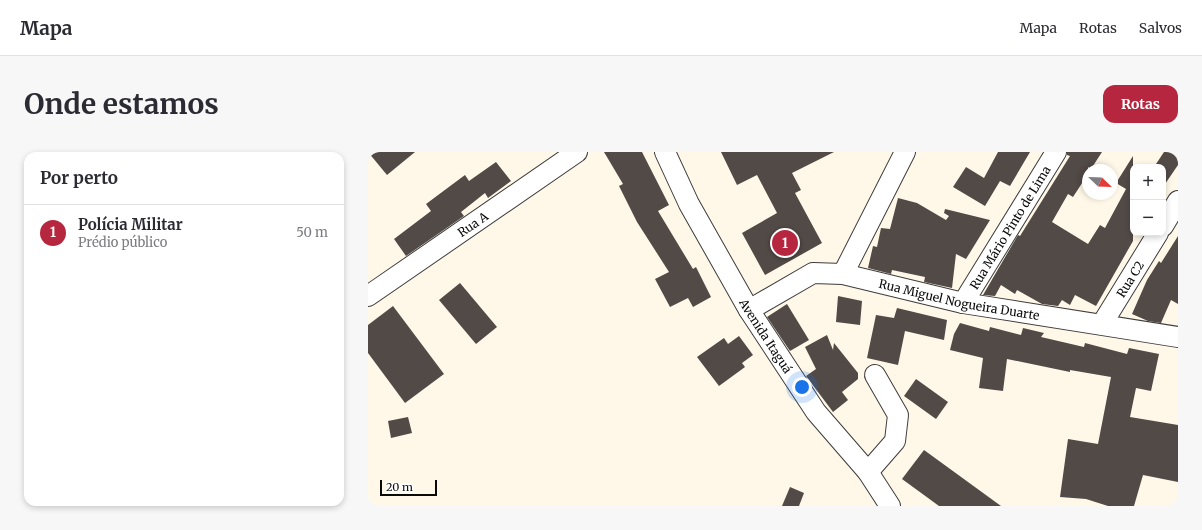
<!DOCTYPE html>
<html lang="pt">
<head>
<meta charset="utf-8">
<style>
	body { margin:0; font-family:Merriweather,serif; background:#f7f7f7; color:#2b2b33 }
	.controls { position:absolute; right:12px; top:12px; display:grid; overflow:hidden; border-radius:8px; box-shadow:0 2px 6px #0003 }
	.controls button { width:36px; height:36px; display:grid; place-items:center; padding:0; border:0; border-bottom:1px solid #e1e1e2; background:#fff; color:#2b2b33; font:20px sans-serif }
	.compass { position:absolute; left:714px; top:12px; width:36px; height:36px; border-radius:50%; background:#fff; box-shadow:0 2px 6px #0003; rotate:113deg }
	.scale { position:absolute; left:12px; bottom:10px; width:57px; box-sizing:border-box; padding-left:4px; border:2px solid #0a0a0a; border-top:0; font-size:11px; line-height:14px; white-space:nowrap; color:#0a0a0a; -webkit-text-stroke:3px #fff; paint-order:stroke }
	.you { position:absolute; left:434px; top:235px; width:14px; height:14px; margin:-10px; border:3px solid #fff; border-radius:50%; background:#1a73e8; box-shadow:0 0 0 6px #1a73e833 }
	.badge { display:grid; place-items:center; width:26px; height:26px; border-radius:50%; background:#b6263e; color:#fff; font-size:13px; font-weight:700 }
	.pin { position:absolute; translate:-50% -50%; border:2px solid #fff; box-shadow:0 1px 4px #0006 }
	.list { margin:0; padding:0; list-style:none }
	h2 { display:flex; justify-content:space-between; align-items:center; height:52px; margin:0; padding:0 16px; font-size:17px }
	h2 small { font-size:13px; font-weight:400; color:#7c7c81 }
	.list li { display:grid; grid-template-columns:26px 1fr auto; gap:12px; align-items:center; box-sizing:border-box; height:56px; padding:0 16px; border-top:1px solid #e1e1e2 }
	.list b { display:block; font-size:15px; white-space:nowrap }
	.list p { margin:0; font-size:13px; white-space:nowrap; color:#7c7c81 }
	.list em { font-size:13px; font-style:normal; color:#7c7c81 }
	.map { position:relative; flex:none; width:810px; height:354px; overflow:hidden; border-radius:12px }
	header { display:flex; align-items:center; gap:24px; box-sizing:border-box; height:56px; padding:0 20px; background:#fff; border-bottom:1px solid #e1e1e2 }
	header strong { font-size:19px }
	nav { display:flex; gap:22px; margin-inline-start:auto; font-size:14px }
	.intro { display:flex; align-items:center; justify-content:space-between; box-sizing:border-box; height:96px; padding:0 24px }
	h1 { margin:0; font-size:28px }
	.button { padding:10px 18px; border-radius:12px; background:#b6263e; color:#fff; font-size:14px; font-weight:700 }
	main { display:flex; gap:24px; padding:0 24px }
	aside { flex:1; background:#fff; border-radius:12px; box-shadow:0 2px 6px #0003 }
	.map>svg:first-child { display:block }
</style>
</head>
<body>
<header>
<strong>Mapa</strong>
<nav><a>Mapa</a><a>Rotas</a><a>Salvos</a></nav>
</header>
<div class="intro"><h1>Onde estamos</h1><a class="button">Rotas</a></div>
<main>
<aside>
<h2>Por perto<small></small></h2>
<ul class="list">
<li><span class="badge">1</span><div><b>Polícia Militar</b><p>Prédio público</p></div><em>50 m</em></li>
</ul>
</aside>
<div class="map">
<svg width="810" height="354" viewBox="0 0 810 354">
	<rect width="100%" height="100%" fill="#fff7e7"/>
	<g fill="#524a47">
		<polygon points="0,0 47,0 19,23"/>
		<polygon points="236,0 274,0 301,53 290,59 325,117 328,115 343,145 325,155 320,146 302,155 287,127 301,120 269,70 251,34 255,32"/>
		<polygon points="353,0 466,0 424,21 433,38 427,41 454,91 397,123 374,81 409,61 389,23 369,33"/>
		<polygon points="630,0 662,0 642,34 632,29 617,54 585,35 598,15 616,26"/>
		<polygon points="699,0 734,0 723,17 720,15 720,22 705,45 700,42 684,70 720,92 732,73 737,76 758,37 748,31 765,4 765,89 728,154 707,143 702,153 694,148 690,154 674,152 649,138 647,142 633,133 627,144 615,143 650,83 652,84 702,4 699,3"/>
		<polygon points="796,0 810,0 810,13 795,35 795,15 786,15"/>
		<polygon points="128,10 143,29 120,46 117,41 93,60 96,64 38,104 26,87 63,59 58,52 97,23 101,29"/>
		<polygon points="530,46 549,51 578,68 581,64 576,61 577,57 622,68 598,107 588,102 584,136 556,130 557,125 524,118 523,122 500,116 505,94 509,95 513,76 522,77"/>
		<polygon points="810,84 810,152 803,148 793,171 780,169 764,162 779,128 791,109 793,111"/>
		<polygon points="92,131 129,175 108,192 71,148"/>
		<polygon points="470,144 494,149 492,173 468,170"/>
		<polygon points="419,152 441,188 422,199 399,165"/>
		<polygon points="25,154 76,222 37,251 0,201 0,173"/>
		<polygon points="529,156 579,168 576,188 537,179 530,213 499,206 508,163 526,166"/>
		<polygon points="592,171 621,179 622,175 653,183 655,176 676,181 673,185 716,195 717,191 759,202 761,196 791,202 783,239 768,236 762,265 810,273 810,330 775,323 766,354 740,354 718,347 692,345 700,287 730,292 743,225 702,218 702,220 639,207 635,239 611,236 615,206 582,198 586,182"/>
		<polygon points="459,183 465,198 466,191 490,221 490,227 474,240 480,248 465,260 438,224 448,217 437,195"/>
		<polygon points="371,184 385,203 374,211 377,215 351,234 329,205 356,186 360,192"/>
		<polygon points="548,227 580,250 568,267 536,244"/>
		<polygon points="40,265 44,281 23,286 20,269"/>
		<polygon points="556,298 633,354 571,354 534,327"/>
		<polygon points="422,335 436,341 431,354 414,354"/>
	</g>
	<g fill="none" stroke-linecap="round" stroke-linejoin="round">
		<defs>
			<g id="minor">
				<path id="s1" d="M297,0L321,52L381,158L448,260L500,320L522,354"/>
				<polyline points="795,74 810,49"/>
				<polyline points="475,122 537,0"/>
				<path id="s2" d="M0,144L209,0"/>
				<path id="s3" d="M595,151L688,0"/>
				<path id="s4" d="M381,158L445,121L475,122L595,151L810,185"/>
				<path id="s5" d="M734,172L790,81"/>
				<polyline points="500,320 527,289 530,263 507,223"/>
			</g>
		</defs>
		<use href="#minor" stroke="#3d3d3d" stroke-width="22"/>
		<use href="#minor" stroke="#fff" stroke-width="20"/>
	</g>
	<g text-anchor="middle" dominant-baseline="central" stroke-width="4" stroke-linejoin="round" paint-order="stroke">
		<g font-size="12" fill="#0a0a0a" stroke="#fff">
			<text stroke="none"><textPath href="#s2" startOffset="127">Rua A</textPath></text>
			<text stroke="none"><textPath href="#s3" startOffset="89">Rua Mário Pinto de Lima</textPath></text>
			<text stroke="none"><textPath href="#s5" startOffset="53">Rua C2</textPath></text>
			<text stroke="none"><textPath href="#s4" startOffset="223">Rua Miguel Nogueira Duarte</textPath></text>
			<text stroke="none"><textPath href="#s1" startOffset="210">Avenida Itaguá</textPath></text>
		</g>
	</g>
</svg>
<div class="controls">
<button>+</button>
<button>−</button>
</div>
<svg class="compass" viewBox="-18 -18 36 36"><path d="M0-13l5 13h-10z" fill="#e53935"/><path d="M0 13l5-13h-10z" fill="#7c7c81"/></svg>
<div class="scale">20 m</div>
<div class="you"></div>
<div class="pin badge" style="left:417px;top:91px">1</div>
</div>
</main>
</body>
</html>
